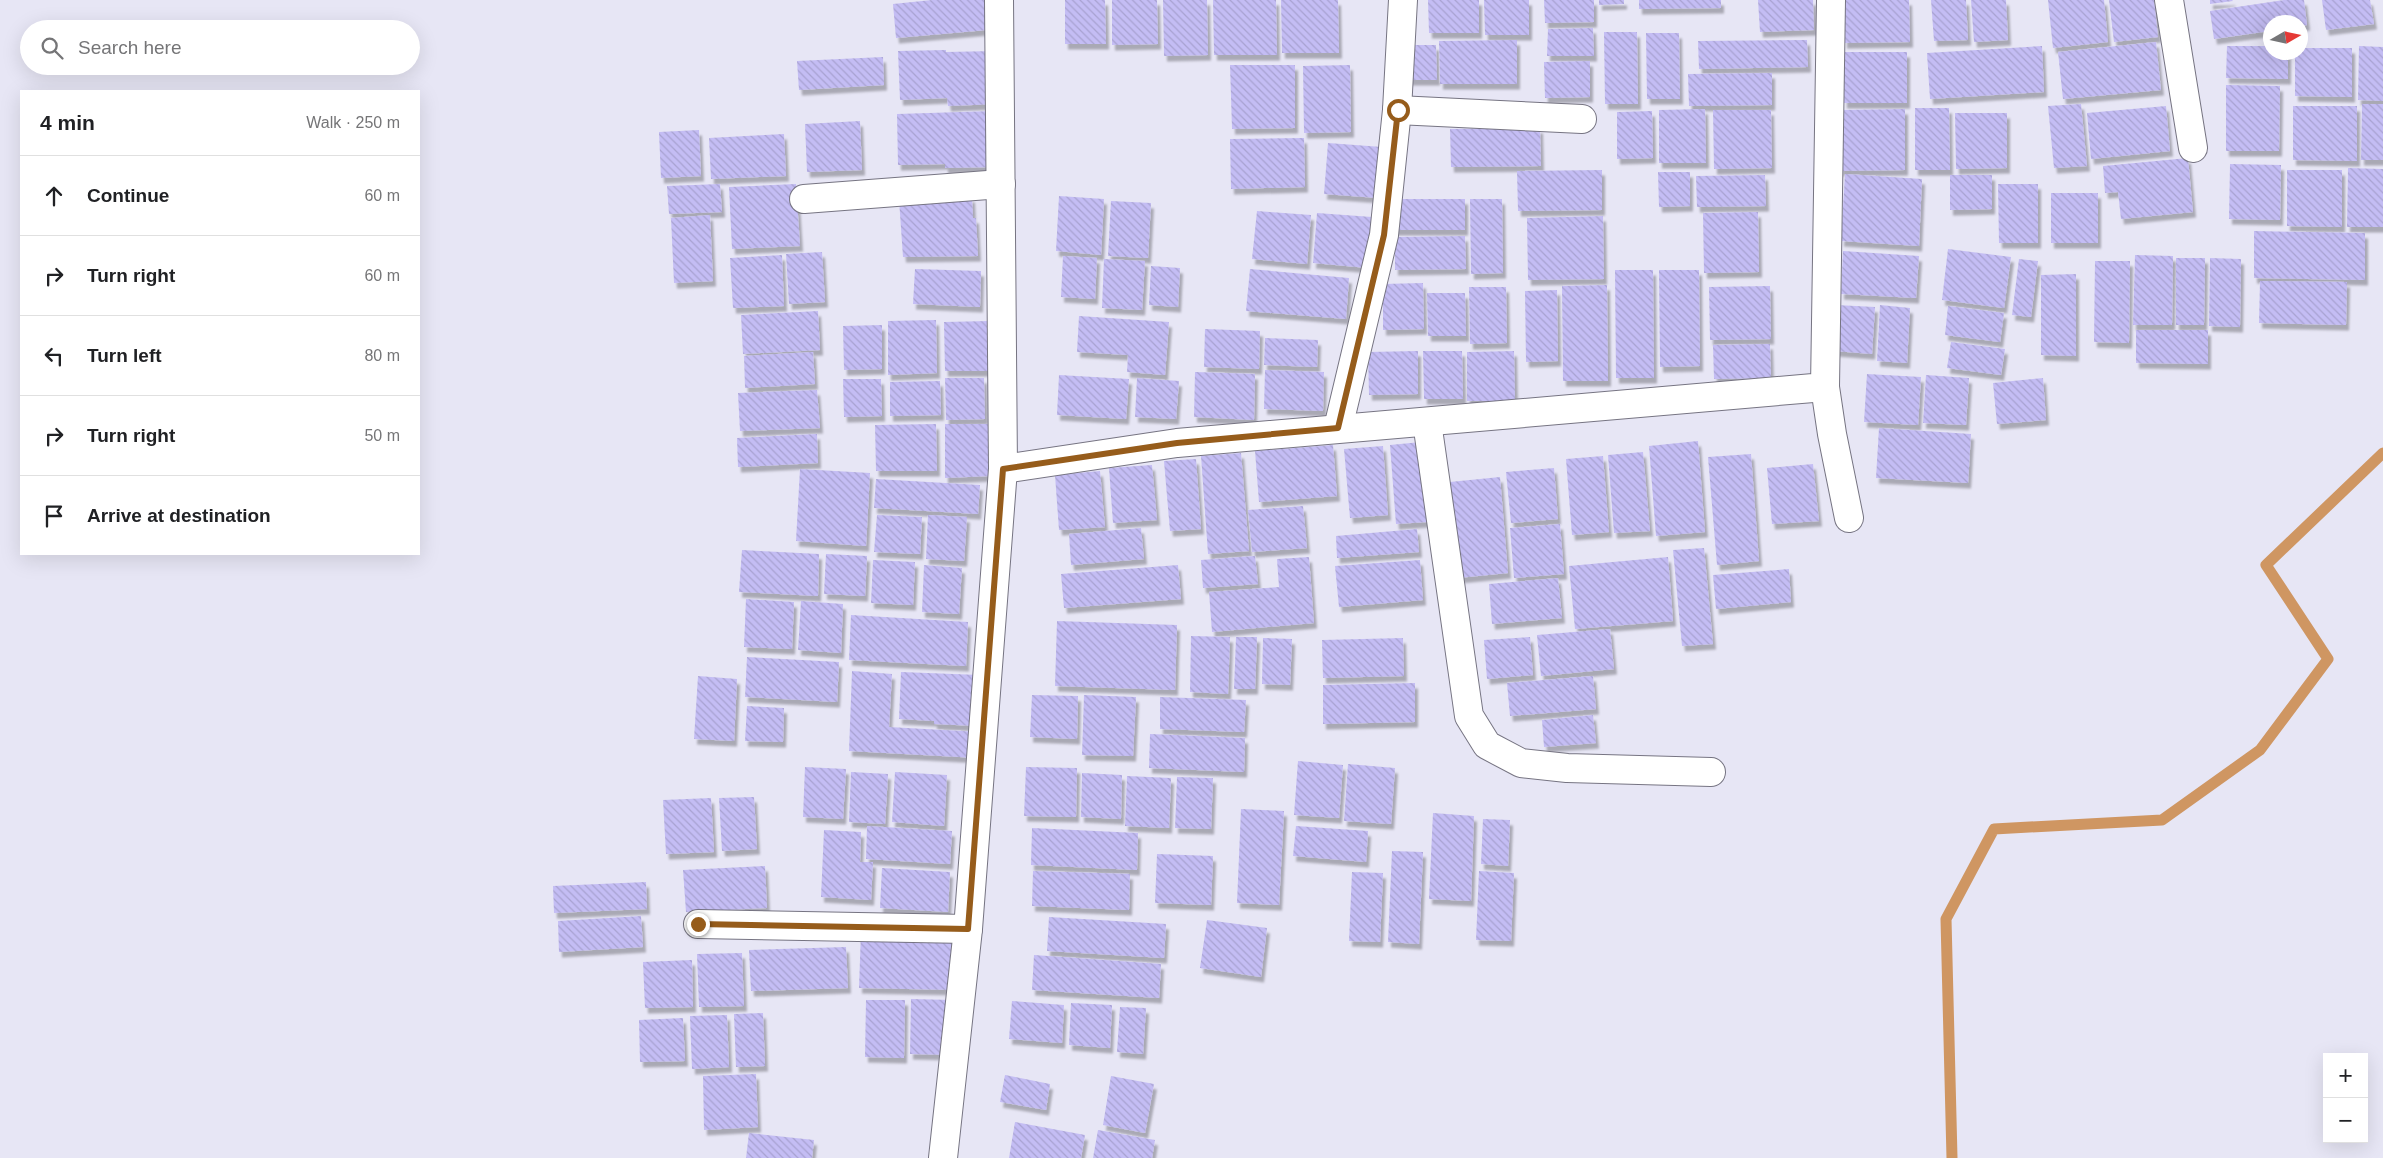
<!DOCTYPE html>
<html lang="en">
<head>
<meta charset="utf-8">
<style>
	body { margin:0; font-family:Arial,sans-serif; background:#f6f6f6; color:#202124 }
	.controls { position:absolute; right:15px; bottom:15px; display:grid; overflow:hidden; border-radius:0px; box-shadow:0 5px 20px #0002 }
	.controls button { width:45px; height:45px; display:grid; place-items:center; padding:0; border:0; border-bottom:1px solid #e0e0e0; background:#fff; color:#202124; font:25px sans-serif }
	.compass { position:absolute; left:2263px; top:15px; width:45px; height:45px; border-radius:50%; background:#fff; box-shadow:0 5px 20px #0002; rotate:81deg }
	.stop { position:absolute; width:15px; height:15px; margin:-11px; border:4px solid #965c1b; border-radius:50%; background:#fff }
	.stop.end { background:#965c1b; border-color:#fff; box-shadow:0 1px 5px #0008 }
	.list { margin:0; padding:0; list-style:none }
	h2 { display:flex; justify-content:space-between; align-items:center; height:65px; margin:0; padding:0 20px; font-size:21px }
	h2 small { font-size:16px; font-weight:400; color:#757577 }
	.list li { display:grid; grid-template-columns:32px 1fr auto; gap:15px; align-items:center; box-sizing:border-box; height:80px; padding:0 20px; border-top:1px solid #e0e0e0 }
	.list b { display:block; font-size:19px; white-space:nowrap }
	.list em { font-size:16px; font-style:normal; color:#757577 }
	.icon { flex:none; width:28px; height:28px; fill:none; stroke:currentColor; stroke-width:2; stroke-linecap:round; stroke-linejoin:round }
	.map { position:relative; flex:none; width:2383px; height:1158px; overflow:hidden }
	.search { position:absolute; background:#fff; box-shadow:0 5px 20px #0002; left:20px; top:20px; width:400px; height:55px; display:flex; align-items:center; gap:12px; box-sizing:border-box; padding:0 18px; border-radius:28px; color:#757577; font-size:19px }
	.panel { position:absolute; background:#fff; box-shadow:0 5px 20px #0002; left:20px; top:90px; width:400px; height:465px; border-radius:0px }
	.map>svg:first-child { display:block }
</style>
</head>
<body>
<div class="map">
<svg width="2383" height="1158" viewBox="0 0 2383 1158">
	<defs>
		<pattern id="building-back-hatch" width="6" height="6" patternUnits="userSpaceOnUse" patternTransform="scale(1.25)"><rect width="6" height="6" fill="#c4bdf4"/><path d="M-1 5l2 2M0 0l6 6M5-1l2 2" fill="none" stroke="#a8a2d1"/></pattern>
		<filter id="shadow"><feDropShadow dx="3" dy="5.5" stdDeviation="1" flood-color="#0004"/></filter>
	</defs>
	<rect width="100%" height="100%" fill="#e7e6f5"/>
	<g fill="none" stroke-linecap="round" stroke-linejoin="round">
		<polyline stroke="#cf9662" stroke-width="11" points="1952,1158 1946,919 1994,829 2162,820 2260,750 2328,659 2266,565 2383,453"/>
	</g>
	<g fill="url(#building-back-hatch)" filter="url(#shadow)">
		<polygon points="932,0 984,0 987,30 896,38 893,4"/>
		<polygon points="1065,0 1105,0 1106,44 1065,44"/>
		<polygon points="1112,0 1157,0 1158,44 1112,45"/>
		<polygon points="1163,0 1207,0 1208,55 1164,56"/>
		<polygon points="1213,0 1276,0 1277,55 1214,55"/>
		<polygon points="1281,0 1338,0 1339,53 1282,53"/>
		<polygon points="1428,0 1479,0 1479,33 1429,33"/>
		<polygon points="1484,0 1529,0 1529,35 1485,35"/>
		<polygon points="1544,0 1594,0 1594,22 1545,23"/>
		<polygon points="1599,0 1624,0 1624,4 1599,5"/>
		<polygon points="1639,0 1721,0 1721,8 1639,9"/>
		<polygon points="1758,0 1813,0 1814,30 1760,32"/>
		<polygon points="1844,0 1909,0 1910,42 1844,43"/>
		<polygon points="1931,0 1966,0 1968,40 1934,41"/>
		<polygon points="1971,0 2006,0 2008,40 1974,42"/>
		<polygon points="2048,0 2104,0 2108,42 2053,48"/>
		<polygon points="2109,0 2154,0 2158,37 2114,42"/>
		<polygon points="2210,0 2232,0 2233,1 2210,4"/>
		<polygon points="2284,0 2304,0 2307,25 2300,26 2300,22 2270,22 2270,31 2214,39 2210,11"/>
		<polygon points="2322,0 2370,0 2374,24 2326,30"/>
		<polygon points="1593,28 1594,56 1547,56 1548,29"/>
		<polygon points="1604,32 1637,32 1638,104 1605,104"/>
		<polygon points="1646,33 1679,33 1680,99 1647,99"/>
		<polygon points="1517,40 1517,84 1440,84 1439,41"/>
		<polygon points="1807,40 1808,67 1699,69 1698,41"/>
		<polygon points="2156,42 2161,90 2063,99 2058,52"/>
		<polygon points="1406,45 1436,45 1437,80 1407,80"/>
		<polygon points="2042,46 2044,92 1930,99 1927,53"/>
		<polygon points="2227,46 2270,46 2270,52 2288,52 2288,79 2226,78"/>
		<polygon points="2359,46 2383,47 2383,101 2358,100"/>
		<polygon points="2300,48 2352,48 2352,97 2295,96 2295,52 2300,52"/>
		<polygon points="946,50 946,52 995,51 997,104 948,106 947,98 900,100 898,51"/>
		<polygon points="1843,52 1907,52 1907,103 1844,103"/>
		<polygon points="883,57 884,85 799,90 797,61"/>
		<polygon points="1590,61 1590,97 1545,98 1544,62"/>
		<polygon points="1230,65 1295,65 1295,128 1232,129"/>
		<polygon points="1350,65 1351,132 1304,133 1303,66"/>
		<polygon points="1772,73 1772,105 1689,106 1688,74"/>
		<polygon points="2226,85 2280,86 2279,151 2226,151"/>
		<polygon points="2081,104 2087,166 2054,168 2048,106"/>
		<polygon points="2362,104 2383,104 2383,160 2361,160"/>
		<polygon points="2166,106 2170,151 2091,159 2087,113"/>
		<polygon points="2293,106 2357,106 2357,161 2293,160"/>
		<polygon points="1915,108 1949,108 1950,170 1915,170"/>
		<polygon points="1705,109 1706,163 1659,163 1659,110"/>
		<polygon points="1905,109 1905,170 1840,171 1839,110"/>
		<polygon points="1713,110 1771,110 1772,168 1714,169"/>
		<polygon points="993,111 995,167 945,168 945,164 898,165 897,114"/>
		<polygon points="1652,111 1653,158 1617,159 1617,112"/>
		<polygon points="1955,113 2007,113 2007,168 1956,169"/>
		<polygon points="860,121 862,170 807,172 805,124"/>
		<polygon points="1540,128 1541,166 1451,167 1450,129"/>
		<polygon points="699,130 701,176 661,178 659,132"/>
		<polygon points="784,134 786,176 711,179 709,138"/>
		<polygon points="1304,138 1305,187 1231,189 1230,139"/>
		<polygon points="1328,143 1382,147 1378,198 1324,194"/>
		<polygon points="2188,158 2193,212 2121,219 2118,192 2105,193 2103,166"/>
		<polygon points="2230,164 2281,165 2280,220 2229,219"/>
		<polygon points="2348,168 2383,169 2383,227 2347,227"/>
		<polygon points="1602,170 1602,210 1518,211 1517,171"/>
		<polygon points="2287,170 2342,170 2342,227 2287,226"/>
		<polygon points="1658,172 1690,172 1690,206 1659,207"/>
		<polygon points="1845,174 1922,179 1919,246 1841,241"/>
		<polygon points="1765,175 1766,206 1697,207 1696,176"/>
		<polygon points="1950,175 1992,175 1992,209 1950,210"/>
		<polygon points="720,184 722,212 669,214 667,186"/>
		<polygon points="796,184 800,246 732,249 729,187"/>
		<polygon points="1998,184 2038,184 2038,243 1999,243"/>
		<rect x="2051" y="193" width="47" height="50"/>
		<polygon points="1059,196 1104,199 1101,255 1056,251"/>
		<polygon points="972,197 973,218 976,218 978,256 903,257 899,199"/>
		<rect x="1394" y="199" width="71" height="31"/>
		<polygon points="1470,199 1502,199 1503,273 1471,274"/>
		<polygon points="1111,201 1151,203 1148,258 1108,256"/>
		<polygon points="1257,211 1311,215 1307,264 1252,259"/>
		<polygon points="1758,212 1759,272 1704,273 1703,213"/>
		<polygon points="1317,213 1372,217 1368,268 1313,263"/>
		<polygon points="710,215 713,281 674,283 671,218"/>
		<polygon points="1603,216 1604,279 1528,280 1527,218"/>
		<polygon points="2254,231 2365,233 2365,280 2254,278"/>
		<polygon points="1465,236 1466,269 1395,270 1395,237"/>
		<polygon points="1948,249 2011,257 2004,308 1942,300"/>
		<polygon points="1843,251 1919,256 1916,298 1841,294"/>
		<polygon points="822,252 825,302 789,304 786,254"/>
		<polygon points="782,255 784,306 733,308 730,258"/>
		<polygon points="2135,255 2173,256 2172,325 2133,325"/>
		<polygon points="1063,256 1097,258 1095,299 1061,297"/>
		<polygon points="2176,258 2205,258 2204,325 2176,325"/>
		<polygon points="2210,258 2241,259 2240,327 2209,326"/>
		<polygon points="1104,259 1145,261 1142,310 1102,308"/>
		<polygon points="2019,259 2038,261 2031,317 2012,315"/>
		<polygon points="2095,261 2130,261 2129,343 2094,342"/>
		<polygon points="1151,266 1180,268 1178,307 1149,305"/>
		<polygon points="915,269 981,271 980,307 913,304"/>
		<polygon points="1250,269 1349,278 1346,319 1246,311"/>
		<polygon points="1615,270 1653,270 1654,378 1616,378"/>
		<polygon points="1659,270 1699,270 1700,366 1660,367"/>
		<polygon points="2076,274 2076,356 2041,355 2041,275"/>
		<polygon points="2260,281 2347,282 2346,325 2259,323"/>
		<polygon points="1423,283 1424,329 1383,330 1383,284"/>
		<polygon points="1607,285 1608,381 1563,381 1562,286"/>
		<polygon points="1770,286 1771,339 1710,340 1709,287"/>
		<polygon points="1469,287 1506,287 1507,343 1470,344"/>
		<polygon points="1557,290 1558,361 1526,362 1525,291"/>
		<polygon points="1427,293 1465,293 1466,336 1428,336"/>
		<polygon points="1836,305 1875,307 1872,354 1834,351"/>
		<polygon points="1880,305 1910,308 1907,363 1877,361"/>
		<polygon points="1948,306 2004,313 2000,342 1945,335"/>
		<polygon points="818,311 820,350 743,354 741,315"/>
		<polygon points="1079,316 1169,322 1165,375 1127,372 1128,355 1077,352"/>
		<polygon points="936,320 937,373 888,375 888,321"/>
		<polygon points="989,321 990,371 945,371 944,322"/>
		<polygon points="882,325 882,369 844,370 843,326"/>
		<polygon points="1205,329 1260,331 1259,369 1204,367"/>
		<polygon points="2136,330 2208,330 2208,364 2136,363"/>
		<polygon points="1265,338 1318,340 1317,367 1264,365"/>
		<polygon points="1951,342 2005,349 2001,375 1947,368"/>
		<polygon points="1770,344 1771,378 1714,379 1713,345"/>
		<polygon points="1418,351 1418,394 1369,395 1368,352"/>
		<polygon points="1423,351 1462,351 1463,399 1424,399"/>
		<polygon points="1514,351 1515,401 1467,401 1467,352"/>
		<polygon points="813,352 815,384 745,388 744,356"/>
		<polygon points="1265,370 1324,372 1323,411 1264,409"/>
		<polygon points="1195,372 1255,374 1254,420 1194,417"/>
		<polygon points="1867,374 1921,377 1918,425 1864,422"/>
		<polygon points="1059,375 1129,379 1126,419 1057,415"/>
		<polygon points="1926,375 1969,378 1966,425 1923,423"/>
		<polygon points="945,378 984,378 985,419 946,420"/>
		<polygon points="1137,378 1179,381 1176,419 1135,417"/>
		<polygon points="2043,378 2046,420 1997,424 1993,383"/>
		<polygon points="843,379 881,379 882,416 844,417"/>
		<polygon points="940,381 941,415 890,416 890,382"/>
		<polygon points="817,390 820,428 740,431 738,393"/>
		<polygon points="936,424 937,471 876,471 875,425"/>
		<polygon points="945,424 988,424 990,476 945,478"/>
		<polygon points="1879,428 1971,434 1968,483 1876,478"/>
		<polygon points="817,434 818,463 738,467 737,438"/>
		<polygon points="1698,441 1705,532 1656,536 1649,446"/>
		<polygon points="1421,442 1427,522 1396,524 1390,445"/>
		<polygon points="1333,445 1337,496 1259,502 1255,451"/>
		<polygon points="1383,446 1388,515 1350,518 1344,449"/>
		<polygon points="1643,452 1650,531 1614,533 1608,455"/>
		<polygon points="1241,453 1249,551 1208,554 1201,456"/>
		<polygon points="1751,454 1759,561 1717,565 1708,457"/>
		<polygon points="1603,456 1609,532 1572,535 1566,459"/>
		<polygon points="1196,459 1201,529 1170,531 1164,461"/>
		<polygon points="1813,464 1819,521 1772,524 1767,468"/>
		<polygon points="1152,465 1157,520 1113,523 1109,468"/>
		<polygon points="1554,468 1558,519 1511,523 1506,472"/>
		<polygon points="800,469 870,473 866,546 796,541"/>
		<polygon points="1100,471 1105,527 1059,530 1055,475"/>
		<polygon points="1500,477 1508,573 1458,578 1450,482"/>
		<polygon points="876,479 980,485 978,514 874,508"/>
		<polygon points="1303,506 1307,548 1252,552 1248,510"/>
		<polygon points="877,515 922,517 920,554 874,552"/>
		<polygon points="928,515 967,517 964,561 926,559"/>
		<polygon points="1560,524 1564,574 1514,578 1510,528"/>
		<polygon points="1141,528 1144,559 1071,565 1069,534"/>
		<polygon points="1417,529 1419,552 1337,558 1336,536"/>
		<polygon points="1704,548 1713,644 1682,646 1673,550"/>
		<polygon points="742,550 819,554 818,596 739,592"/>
		<polygon points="826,554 867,556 865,596 824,594"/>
		<polygon points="1255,556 1258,584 1203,588 1201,560"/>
		<polygon points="1309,557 1314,623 1212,632 1209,592 1279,587 1277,559"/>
		<polygon points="1668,557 1673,621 1575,629 1569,566"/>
		<polygon points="873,560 915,562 913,605 871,603"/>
		<polygon points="1420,560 1423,600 1339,607 1335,566"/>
		<polygon points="924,565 962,568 959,614 922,612"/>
		<polygon points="1178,565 1181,599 1064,608 1061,574"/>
		<polygon points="1789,569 1791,602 1716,609 1713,575"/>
		<polygon points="1558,578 1562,618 1492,624 1489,584"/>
		<polygon points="746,599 794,602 792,649 744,647"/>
		<polygon points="801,601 843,604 841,653 798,650"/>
		<polygon points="851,615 968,622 966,666 849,660"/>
		<polygon points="1057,621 1177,625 1175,690 1055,686"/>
		<polygon points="1610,629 1614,669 1541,676 1537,635"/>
		<polygon points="1191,636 1230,637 1228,694 1190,692"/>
		<polygon points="1236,637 1257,637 1255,689 1234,689"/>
		<polygon points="1530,637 1533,675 1487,679 1484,640"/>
		<polygon points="1263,638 1292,639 1290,685 1262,684"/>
		<polygon points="1403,638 1404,676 1323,678 1322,640"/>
		<polygon points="747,657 839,662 837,702 745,697"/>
		<polygon points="852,671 892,674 889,727 980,732 978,758 849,751"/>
		<polygon points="901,672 980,675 977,726 934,724 934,721 899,719"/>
		<polygon points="698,676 737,679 734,741 694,739"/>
		<polygon points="1593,676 1596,709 1510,716 1507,683"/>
		<polygon points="1415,683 1415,722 1323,724 1323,685"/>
		<polygon points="1032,695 1078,696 1077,739 1030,737"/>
		<polygon points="1084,695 1136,697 1133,756 1082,755"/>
		<polygon points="1160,697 1246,700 1244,732 1160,729"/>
		<polygon points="747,706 784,708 783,742 745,741"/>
		<polygon points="1593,715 1596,743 1544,747 1542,720"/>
		<polygon points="1150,734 1245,738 1244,772 1149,768"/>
		<polygon points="1298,761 1343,765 1339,818 1294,815"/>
		<polygon points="1348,764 1395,768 1391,824 1344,821"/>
		<polygon points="805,767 846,769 843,819 803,817"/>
		<polygon points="1026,767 1077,768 1076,817 1024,816"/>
		<polygon points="851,772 888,774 885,824 849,822"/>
		<polygon points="895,772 947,775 944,826 892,822"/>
		<polygon points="1082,773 1122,775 1121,819 1081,817"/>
		<polygon points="1127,776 1171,778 1169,828 1125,826"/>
		<polygon points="1177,777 1213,778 1211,829 1175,828"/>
		<polygon points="754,797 757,849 722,851 719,798"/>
		<polygon points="711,798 714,852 666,854 663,800"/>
		<polygon points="1241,809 1284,811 1279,905 1237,903"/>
		<polygon points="1433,813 1474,816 1471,901 1429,899"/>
		<polygon points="1483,819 1510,820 1508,866 1481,864"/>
		<polygon points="867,826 952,831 950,864 866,859"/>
		<polygon points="1296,826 1368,831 1366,862 1293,856"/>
		<polygon points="1032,828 1138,833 1137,870 1031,865"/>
		<polygon points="824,830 861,832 860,862 873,862 871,900 821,897"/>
		<polygon points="1392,851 1423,852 1419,944 1388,942"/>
		<polygon points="1157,854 1213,856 1211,905 1155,903"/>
		<polygon points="765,866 767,908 686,912 683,870"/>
		<polygon points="882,868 950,872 948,912 880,908"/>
		<polygon points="1033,871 1130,874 1129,910 1032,906"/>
		<polygon points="1479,871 1514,873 1511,941 1476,940"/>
		<polygon points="1352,872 1383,873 1380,942 1349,941"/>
		<polygon points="646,882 647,909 554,913 553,886"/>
		<polygon points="641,916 643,947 559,952 558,921"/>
		<polygon points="1049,917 1166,924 1164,958 1047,951"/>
		<polygon points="1207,920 1267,928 1261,977 1200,968"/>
		<polygon points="861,931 958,933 957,990 859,988"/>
		<polygon points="846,947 848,988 751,991 749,950"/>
		<polygon points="742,953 744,1006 699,1007 697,954"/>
		<polygon points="1034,955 1161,964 1159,998 1032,990"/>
		<polygon points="692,960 693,1007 645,1008 643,962"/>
		<polygon points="911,999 953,1000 952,1055 910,1054"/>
		<polygon points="866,1000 905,1000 904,1058 865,1057"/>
		<polygon points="1012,1001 1064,1005 1062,1043 1009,1039"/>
		<polygon points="1071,1003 1112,1005 1110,1048 1069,1045"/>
		<polygon points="1120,1007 1146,1008 1143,1054 1117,1052"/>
		<polygon points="763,1013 765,1066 736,1067 734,1014"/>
		<polygon points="727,1015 729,1067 692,1069 690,1016"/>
		<polygon points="683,1018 685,1061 640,1062 639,1020"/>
		<polygon points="756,1074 758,1127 704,1130 703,1076"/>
		<polygon points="1005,1075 1050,1084 1046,1110 1000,1102"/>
		<polygon points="1111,1076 1154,1084 1145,1133 1103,1125"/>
		<polygon points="1015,1122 1085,1135 1081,1158 1009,1158"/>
		<polygon points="1098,1130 1155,1140 1152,1158 1093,1158"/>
		<polygon points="749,1133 814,1140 812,1158 746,1158"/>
	</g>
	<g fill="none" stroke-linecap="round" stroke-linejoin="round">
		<defs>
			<g id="minor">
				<polyline points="2169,0 2193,148"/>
				<polyline points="1397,110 1582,119"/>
				<polyline points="804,199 1001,184"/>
				<polyline points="1825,387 1832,434 1849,518"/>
				<polyline points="1427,422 1469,716 1487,745 1521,763 1567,768 1711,772"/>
				<polyline points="1338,428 1384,235 1397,110 1403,0"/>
				<polyline points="1003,469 1177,443 1825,387 1831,0"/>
				<polyline points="698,924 968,929"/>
				<polyline points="943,1158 968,929 1003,469 999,0"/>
			</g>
		</defs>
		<use href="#minor" stroke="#767482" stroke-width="30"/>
		<use href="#minor" stroke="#fff" stroke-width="28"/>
	</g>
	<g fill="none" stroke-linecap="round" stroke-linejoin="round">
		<polyline stroke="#965c1b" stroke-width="6" points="698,924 968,929 1003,469 1177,443 1338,428 1384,235 1398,110"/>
	</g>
</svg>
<div class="controls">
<button>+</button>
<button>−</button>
</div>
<svg class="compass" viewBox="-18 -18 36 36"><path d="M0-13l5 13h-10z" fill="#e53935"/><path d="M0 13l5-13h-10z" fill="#757577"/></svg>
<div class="stop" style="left:1398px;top:110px"></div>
<div class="stop end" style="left:698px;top:924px"></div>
<div class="search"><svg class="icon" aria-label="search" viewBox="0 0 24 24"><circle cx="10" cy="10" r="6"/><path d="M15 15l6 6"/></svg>Search here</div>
<section class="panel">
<h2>4 min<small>Walk · 250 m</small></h2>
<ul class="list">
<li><svg class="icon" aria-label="ahead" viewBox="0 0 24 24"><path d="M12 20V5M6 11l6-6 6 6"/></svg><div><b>Continue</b></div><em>60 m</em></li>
<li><svg class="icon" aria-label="right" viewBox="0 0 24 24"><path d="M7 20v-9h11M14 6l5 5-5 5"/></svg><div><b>Turn right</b></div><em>60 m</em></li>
<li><svg class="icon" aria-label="left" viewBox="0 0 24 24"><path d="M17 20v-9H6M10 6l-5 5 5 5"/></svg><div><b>Turn left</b></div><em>80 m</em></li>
<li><svg class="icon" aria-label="right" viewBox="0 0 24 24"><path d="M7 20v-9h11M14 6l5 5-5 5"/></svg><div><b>Turn right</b></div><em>50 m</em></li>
<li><svg class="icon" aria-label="arrive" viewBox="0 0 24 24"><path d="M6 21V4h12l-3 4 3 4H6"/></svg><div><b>Arrive at destination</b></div></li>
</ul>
</section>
</div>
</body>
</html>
